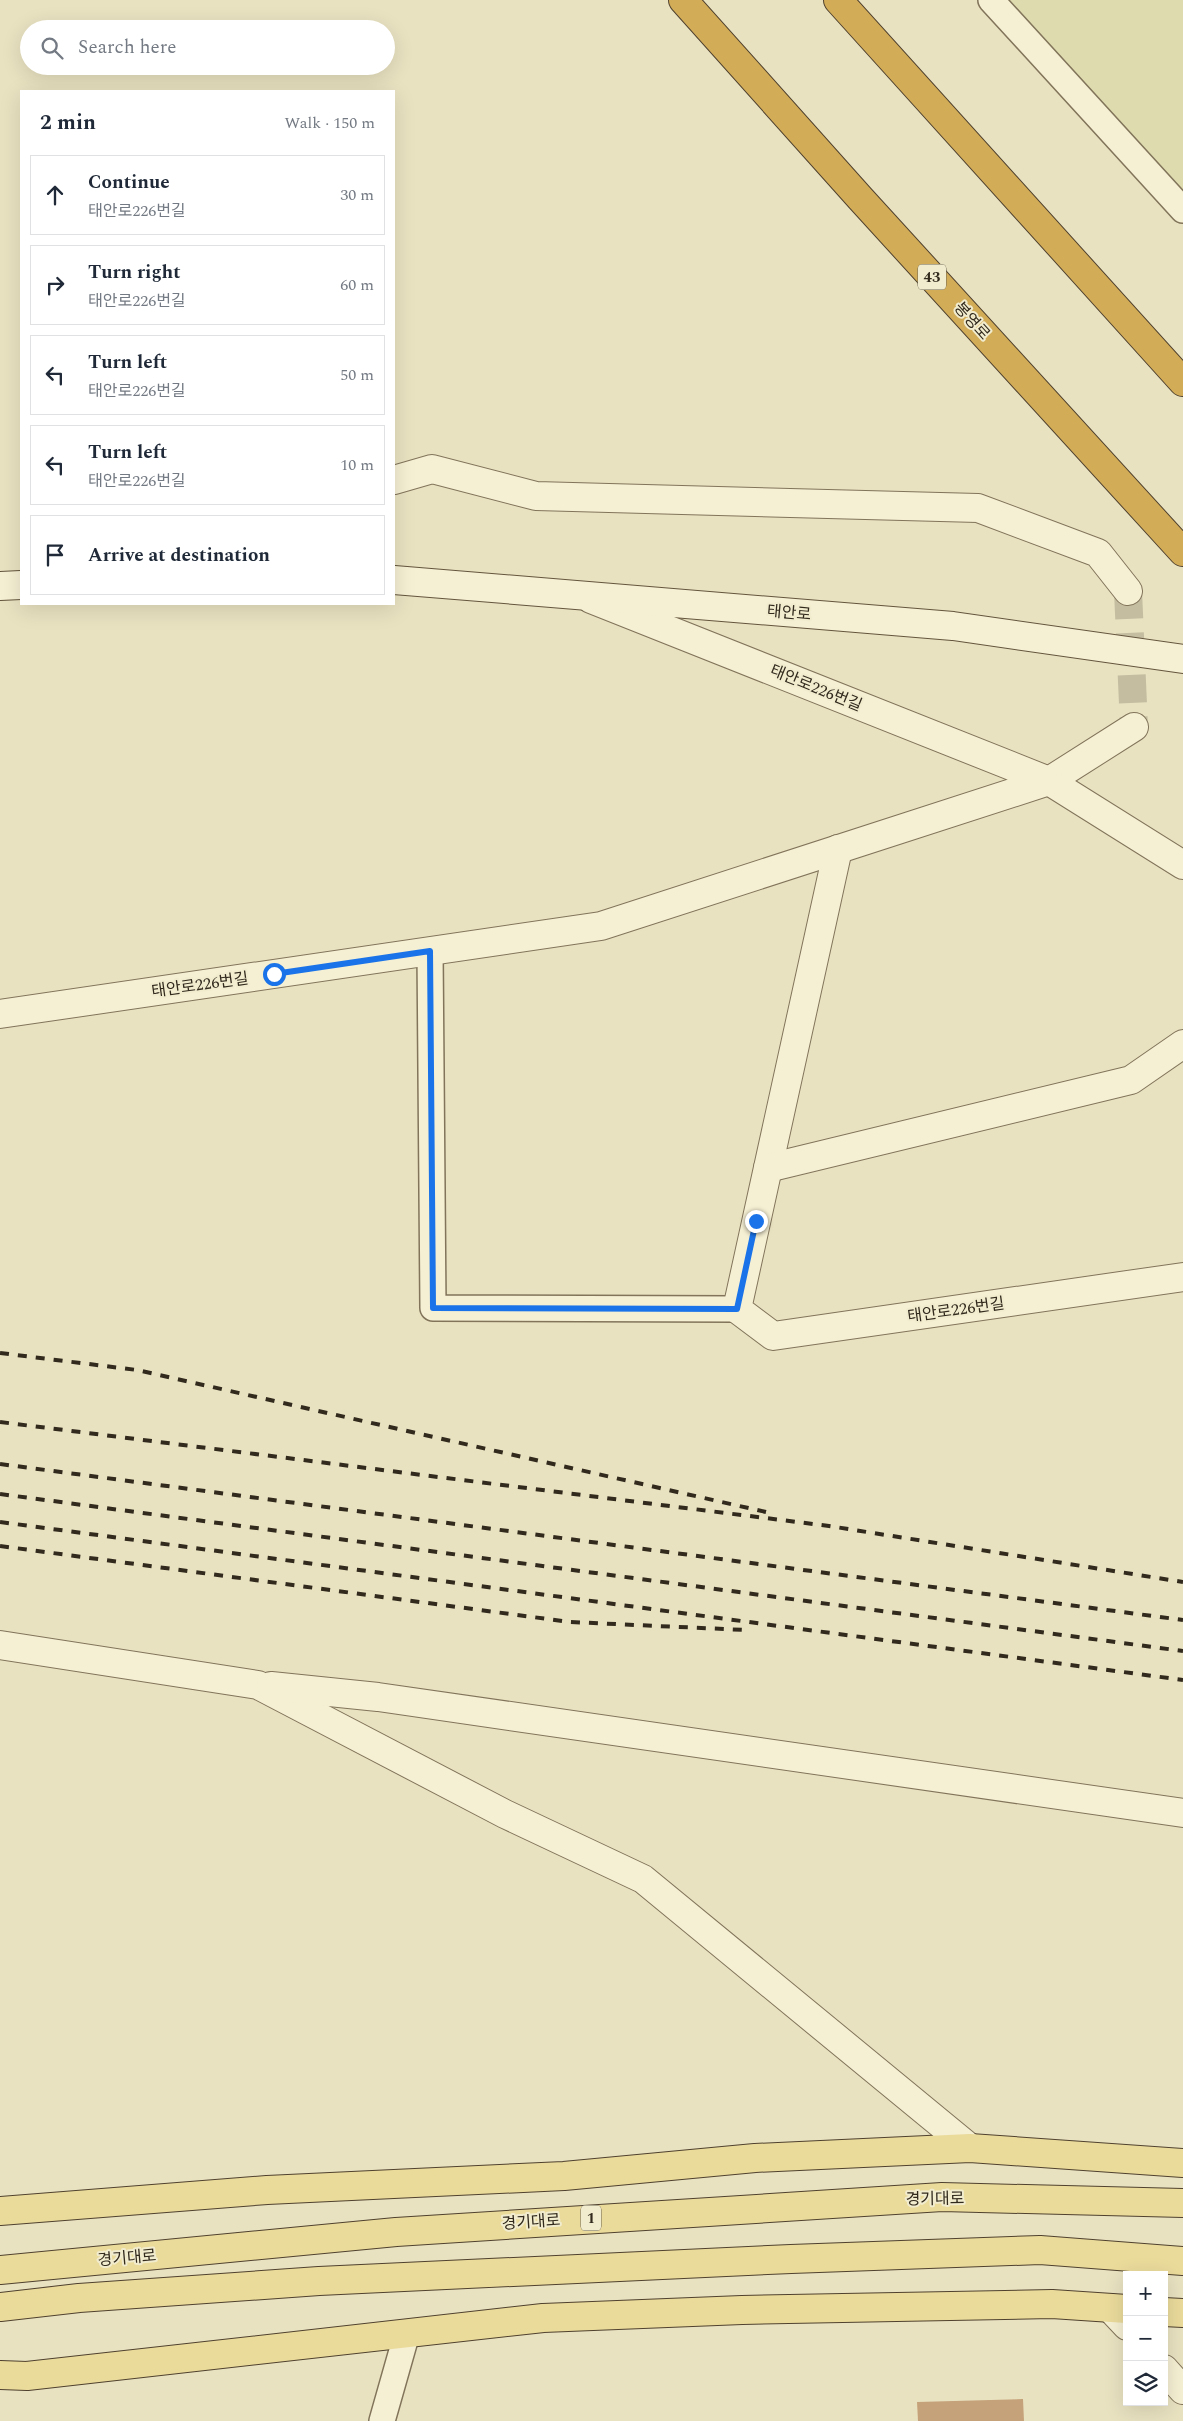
<!DOCTYPE html>
<html lang="en">
<head>
<meta charset="utf-8">
<style>
	body { margin:0; font-family:Spectral,"Noto Sans KR",serif; background:#f2f2f3; color:#1f2937 }
	.controls { position:absolute; right:15px; bottom:15px; display:grid; overflow:hidden; border-radius:0px; box-shadow:0 5px 20px #0002 }
	.controls button { width:45px; height:45px; display:grid; place-items:center; padding:0; border:0; border-bottom:1px solid #e0e1e3; background:#fff; color:#1f2937; font:25px sans-serif }
	.stop { position:absolute; width:15px; height:15px; margin:-11px; border:4px solid #1a73e8; border-radius:50%; background:#fff }
	.stop.end { background:#1a73e8; border-color:#fff; box-shadow:0 1px 5px #0008 }
	.list { margin:0; padding:0; list-style:none }
	h2 { display:flex; justify-content:space-between; align-items:center; height:65px; margin:0; padding:0 20px; font-size:21px }
	h2 small { font-size:16px; font-weight:400; color:#747a83 }
	.list li { display:grid; grid-template-columns:32px 1fr auto; gap:15px; align-items:center; box-sizing:border-box; height:80px; margin:0 10px 10px; padding:0 10px; border:1px solid #e0e1e3; border-radius:0px }
	.list b { display:block; font-size:19px; white-space:nowrap }
	.list p { margin:0; font-size:16px; white-space:nowrap; color:#747a83 }
	.list em { font-size:16px; font-style:normal; color:#747a83 }
	.icon { flex:none; width:28px; height:28px; fill:none; stroke:currentColor; stroke-width:2; stroke-linecap:round; stroke-linejoin:round }
	.map { position:relative; flex:none; width:1183px; height:2421px; overflow:hidden }
	.search { position:absolute; background:#fff; box-shadow:0 5px 20px #0002; left:20px; top:20px; width:375px; height:55px; display:flex; align-items:center; gap:12px; box-sizing:border-box; padding:0 18px; border-radius:28px; color:#747a83; font-size:19px }
	.panel { position:absolute; background:#fff; box-shadow:0 5px 20px #0002; left:20px; top:90px; width:375px; height:515px; border-radius:0px }
	.map>svg:first-child { display:block }
</style>
</head>
<body>
<div class="map">
<svg width="1183" height="2421" viewBox="0 0 1183 2421">
	<rect width="100%" height="100%" fill="#e9e2c1"/>
	<polygon fill="#dedcaf" points="985,0 1183,0 1183,223"/>
	<polygon fill="#c5a27a" points="1023,2399 1024,2421 918,2421 917,2402"/>
	<g fill="none" stroke-linecap="round" stroke-linejoin="round">
		<polyline stroke="#c4bda0" stroke-width="28" stroke-dasharray="28 14" stroke-linecap="butt" points="1128,591 1134,727"/>
		<defs>
			<g id="lane">
				<polyline points="991,0 1183,210"/>
				<polyline points="430,951 433,1308 737,1309"/>
				<polyline points="382,2421 407,2333"/>
			</g>
			<g id="street">
				<polyline points="394,480 432,469 536,496 978,508 1098,553 1128,591"/>
				<polyline points="1134,727 1049,781 1183,865"/>
				<polyline points="838,849 737,1309 773,1336 1183,1277"/>
				<polyline points="0,1014 601,926 1049,781 591,599"/>
				<polyline points="768,1168 1131,1080 1183,1044"/>
				<polyline points="0,1645 258,1685 505,1814 643,1879 970,2148"/>
				<polyline points="271,1686 378,1697 1183,1813"/>
				<polyline points="1110,2308 1127,2326"/>
				<polyline points="1164,2369 1183,2390"/>
			</g>
			<g id="secondary">
				<polyline points="394,580 953,626 1183,659"/>
				<polyline points="0,586 21,585"/>
			</g>
			<g id="primary">
				<polyline points="0,2211 267,2190 564,2176 755,2158 970,2148 1183,2163"/>
				<polyline points="0,2270 396,2232 942,2197 1183,2203"/>
				<polyline points="0,2307 79,2298 319,2281 791,2259 1040,2250 1183,2261"/>
				<polyline points="1164,2312 1183,2313"/>
				<polyline points="0,2375 27,2376 543,2318 742,2310 1052,2304 1127,2309"/>
			</g>
			<g id="highway">
				<polyline points="683,0 860,198 1183,552"/>
				<polyline points="838,0 1183,382"/>
			</g>
		</defs>
		<use href="#lane" stroke="#81745a" stroke-width="28"/>
		<use href="#street" stroke="#81745a" stroke-width="30"/>
		<use href="#secondary" stroke="#63553d" stroke-width="30"/>
		<use href="#primary" stroke="#4f412e" stroke-width="30"/>
		<use href="#highway" stroke="#4f412e" stroke-width="30"/>
		<use href="#lane" stroke="#f5efd3" stroke-width="25"/>
		<use href="#street" stroke="#f5efd3" stroke-width="28"/>
		<use href="#secondary" stroke="#f5efd3" stroke-width="28"/>
		<use href="#primary" stroke="#eadb9b" stroke-width="28"/>
		<use href="#highway" stroke="#d3ac57" stroke-width="28"/>
		<g stroke="#322a1d" stroke-width="4" stroke-dasharray="9 9" stroke-linecap="butt">
			<polyline points="0,1353 137,1370 766,1512"/>
			<polyline points="0,1422 829,1526 1183,1582"/>
			<polyline points="0,1464 1183,1620"/>
			<polyline points="0,1494 1183,1651"/>
			<polyline points="0,1522 1183,1680"/>
			<polyline points="0,1546 570,1622 746,1630"/>
		</g>
	</g>
	<g fill="none" stroke-linecap="round" stroke-linejoin="round">
		<polyline stroke="#1a73e8" stroke-width="6" points="274,974 430,951 433,1308 737,1309 756,1221"/>
	</g>
	<g text-anchor="middle" dominant-baseline="central" stroke-width="4" stroke-linejoin="round" paint-order="stroke">
		<g fill="#f2eccf" stroke="#6c6452" stroke-width="1">
			<rect x="918" y="264.5" width="28" height="25" rx="4"/>
			<rect x="581" y="2205.5" width="20" height="25" rx="4"/>
		</g>
		<g font-size="15" font-weight="bold" fill="#322a1d">
			<text x="932" y="277">43</text>
			<text x="591" y="2218">1</text>
		</g>
		<g font-size="16" fill="#322a1d" stroke="#f2eccf">
			<text transform="translate(972 321) rotate(48)">봉영로</text>
			<text transform="translate(789 613) rotate(5)">태안로</text>
			<text transform="translate(816 688) rotate(22)">태안로226번길</text>
			<text transform="translate(200 985) rotate(-8)">태안로226번길</text>
			<text transform="translate(956 1310) rotate(-8)">태안로226번길</text>
			<text transform="translate(935 2199) rotate(-1)">경기대로</text>
			<text transform="translate(531 2222) rotate(-4)">경기대로</text>
			<text transform="translate(127 2258) rotate(-5)">경기대로</text>
		</g>
	</g>
</svg>
<div class="controls">
<button>+</button>
<button>−</button>
<button><svg class="icon" aria-label="layers" viewBox="0 0 24 24"><path d="M12 4l9 5-9 5-9-5zM3 14l9 5 9-5"/></svg></button>
</div>
<div class="stop" style="left:274px;top:974px"></div>
<div class="stop end" style="left:756px;top:1221px"></div>
<div class="search"><svg class="icon" aria-label="search" viewBox="0 0 24 24"><circle cx="10" cy="10" r="6"/><path d="M15 15l6 6"/></svg>Search here</div>
<section class="panel">
<h2>2 min<small>Walk · 150 m</small></h2>
<ul class="list">
<li><svg class="icon" aria-label="ahead" viewBox="0 0 24 24"><path d="M12 20V5M6 11l6-6 6 6"/></svg><div><b>Continue</b><p>태안로226번길</p></div><em>30 m</em></li>
<li><svg class="icon" aria-label="right" viewBox="0 0 24 24"><path d="M7 20v-9h11M14 6l5 5-5 5"/></svg><div><b>Turn right</b><p>태안로226번길</p></div><em>60 m</em></li>
<li><svg class="icon" aria-label="left" viewBox="0 0 24 24"><path d="M17 20v-9H6M10 6l-5 5 5 5"/></svg><div><b>Turn left</b><p>태안로226번길</p></div><em>50 m</em></li>
<li><svg class="icon" aria-label="left" viewBox="0 0 24 24"><path d="M17 20v-9H6M10 6l-5 5 5 5"/></svg><div><b>Turn left</b><p>태안로226번길</p></div><em>10 m</em></li>
<li><svg class="icon" aria-label="arrive" viewBox="0 0 24 24"><path d="M6 21V4h12l-3 4 3 4H6"/></svg><div><b>Arrive at destination</b></div></li>
</ul>
</section>
</div>
</body>
</html>
